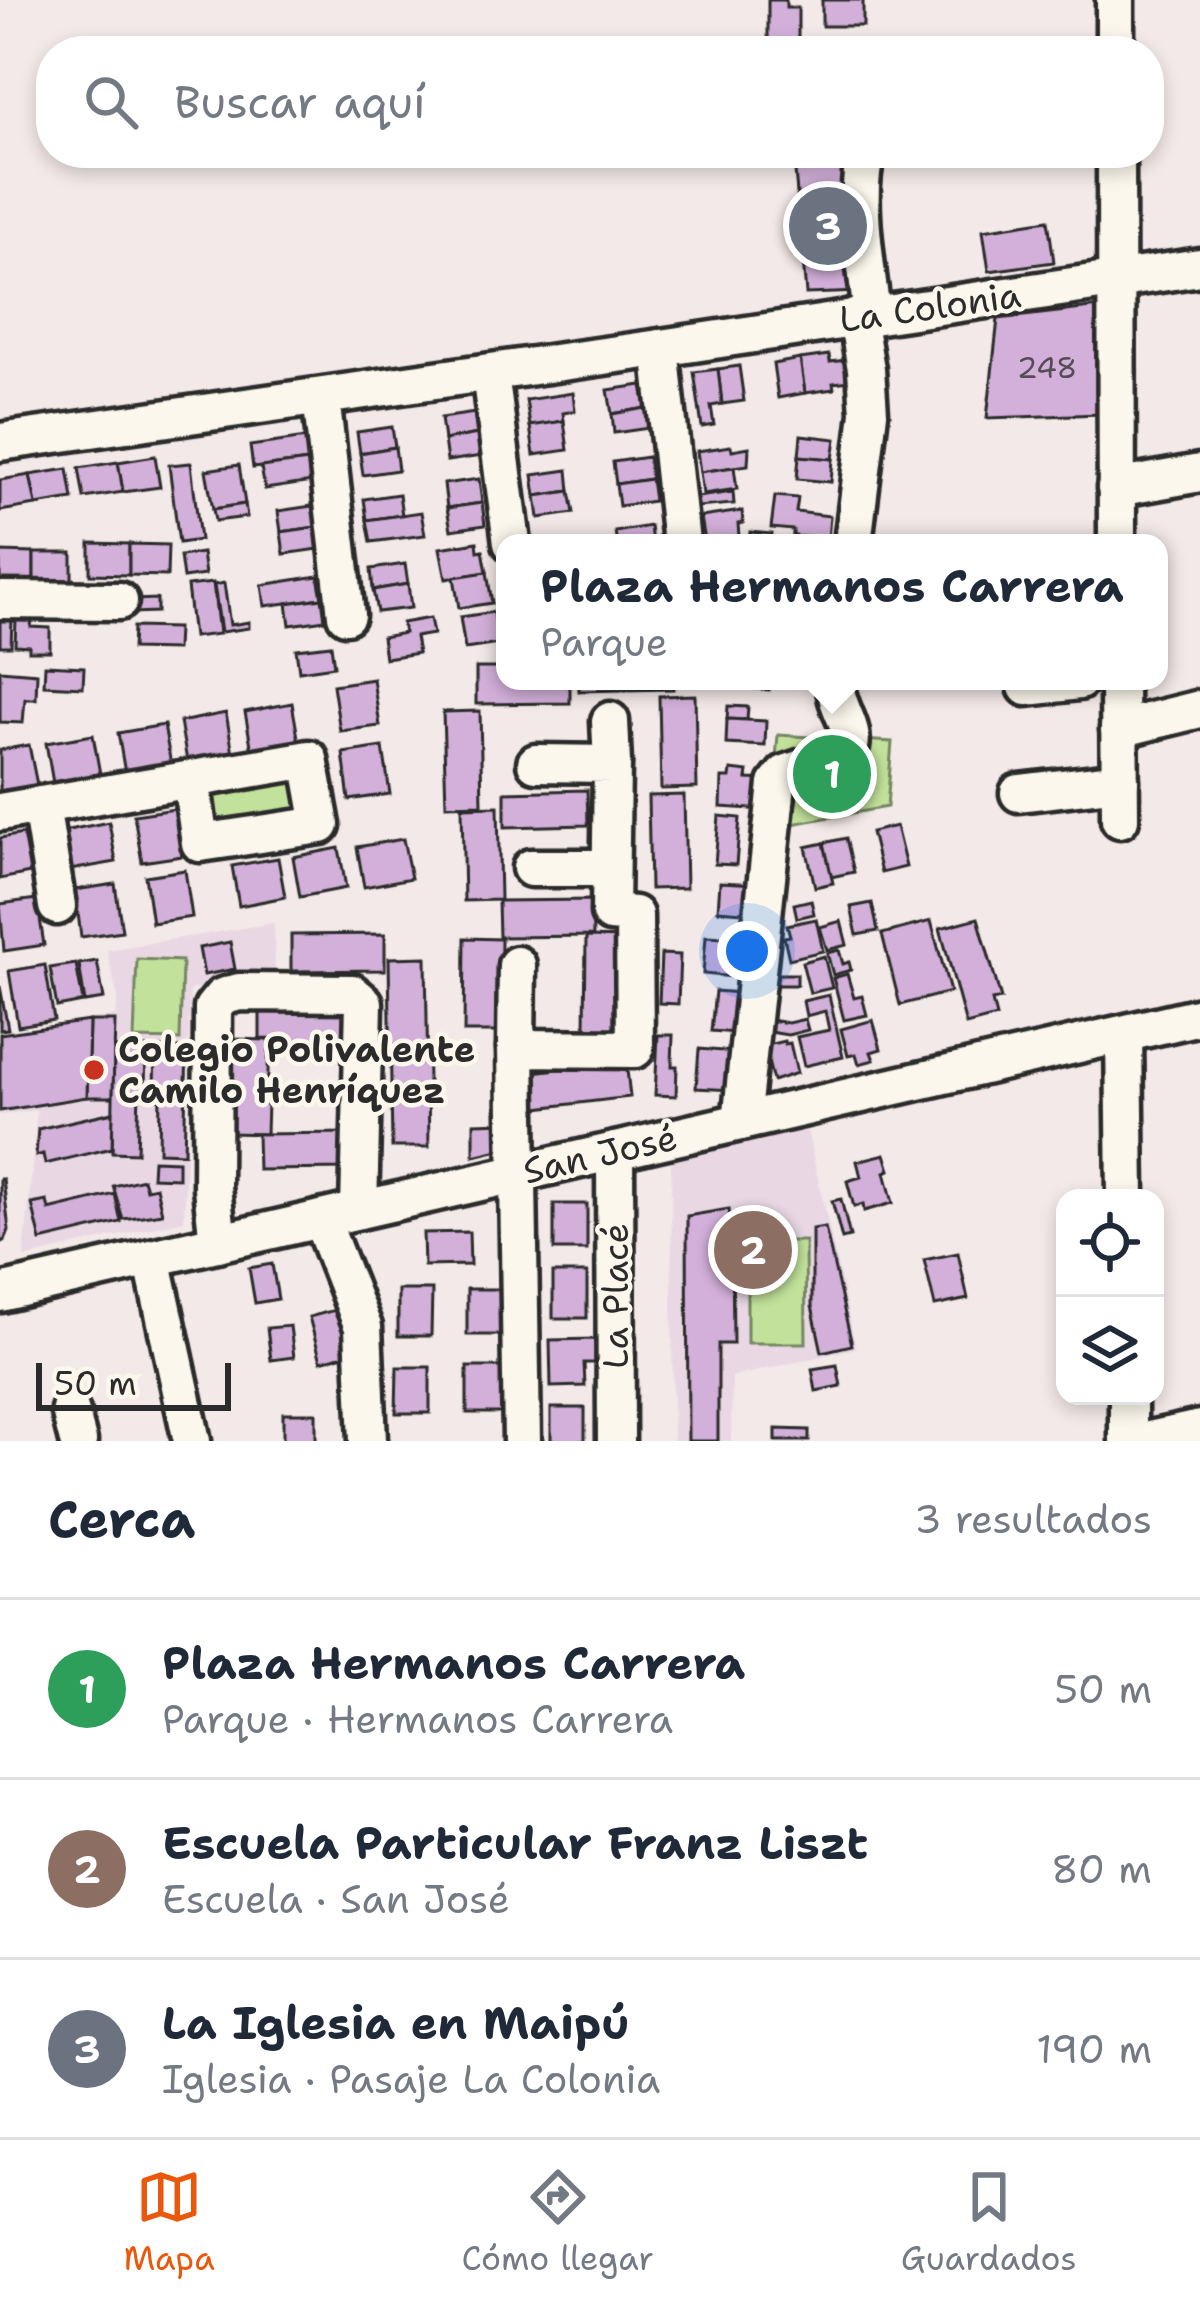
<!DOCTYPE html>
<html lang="es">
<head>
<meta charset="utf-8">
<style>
	body { margin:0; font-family:"Shantell Sans",sans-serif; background:#f2f2f3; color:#1f2937 }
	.controls { position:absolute; right:36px; bottom:36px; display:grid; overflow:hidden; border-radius:24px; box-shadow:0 6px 18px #0003 }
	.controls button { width:108px; height:108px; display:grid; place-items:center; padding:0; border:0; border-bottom:3px solid #e0e1e3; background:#fff; color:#1f2937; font:60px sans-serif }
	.scale { position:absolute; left:36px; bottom:30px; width:195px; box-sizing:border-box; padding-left:12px; border:6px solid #2b2b2b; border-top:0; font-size:33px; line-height:42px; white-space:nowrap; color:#2b2b2b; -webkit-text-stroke:9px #fbf7ec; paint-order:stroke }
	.you { position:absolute; left:747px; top:951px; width:42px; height:42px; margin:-30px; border:9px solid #fff; border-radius:50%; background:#1a73e8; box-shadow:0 0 0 18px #1a73e833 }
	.badge { display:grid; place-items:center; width:78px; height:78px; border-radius:50%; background:#ea580c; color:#fff; font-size:39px; font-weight:700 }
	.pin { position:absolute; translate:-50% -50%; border:6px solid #fff; box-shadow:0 3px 12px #0006 }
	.popup { position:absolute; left:496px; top:534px; width:672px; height:156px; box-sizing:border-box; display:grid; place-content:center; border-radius:24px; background:#fff; filter:drop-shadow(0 3px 9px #0005); font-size:39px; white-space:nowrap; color:#747a83 }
	.popup b { font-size:45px; color:#1f2937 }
	.popup::after { content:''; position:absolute; left:50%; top:100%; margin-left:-24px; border:24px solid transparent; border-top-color:#fff }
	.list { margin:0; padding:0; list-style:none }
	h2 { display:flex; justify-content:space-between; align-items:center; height:156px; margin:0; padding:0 48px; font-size:51px }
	h2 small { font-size:39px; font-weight:400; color:#747a83 }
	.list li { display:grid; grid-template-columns:78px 1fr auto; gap:36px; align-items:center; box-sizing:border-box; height:180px; padding:0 48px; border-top:3px solid #e0e1e3 }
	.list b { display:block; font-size:45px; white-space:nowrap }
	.list p { margin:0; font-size:39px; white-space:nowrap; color:#747a83 }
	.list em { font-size:39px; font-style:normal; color:#747a83 }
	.icon { flex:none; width:66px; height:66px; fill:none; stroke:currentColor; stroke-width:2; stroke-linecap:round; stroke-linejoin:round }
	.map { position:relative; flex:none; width:1200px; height:1441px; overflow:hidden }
	.search { position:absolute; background:#fff; box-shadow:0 6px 18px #0003; left:36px; right:36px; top:36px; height:132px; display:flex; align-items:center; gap:30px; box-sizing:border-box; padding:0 42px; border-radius:48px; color:#747a83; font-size:45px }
	.sheet { height:696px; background:#fff }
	nav { display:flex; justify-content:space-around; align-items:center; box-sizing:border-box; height:168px; border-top:3px solid #e0e1e3; background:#fff; font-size:33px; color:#747a83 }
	nav a { display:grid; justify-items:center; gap:6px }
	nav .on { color:#ea580c }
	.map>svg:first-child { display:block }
</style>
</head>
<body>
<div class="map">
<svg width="1200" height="1441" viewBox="0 0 1200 1441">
	<rect width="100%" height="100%" fill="#f3e9e8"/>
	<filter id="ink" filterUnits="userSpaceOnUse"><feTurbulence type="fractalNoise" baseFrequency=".00833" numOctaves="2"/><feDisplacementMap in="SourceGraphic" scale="24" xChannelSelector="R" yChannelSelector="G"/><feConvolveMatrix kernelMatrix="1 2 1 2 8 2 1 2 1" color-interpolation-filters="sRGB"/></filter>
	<g filter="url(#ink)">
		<g fill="#e9d8e4">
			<polygon points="274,923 275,972 190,990 184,1220 24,1258 37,1110 0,1115 0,1032 116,1016 118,999 107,950"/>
			<polygon points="806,1125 856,1348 732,1377 731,1441 673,1441 671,1153"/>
		</g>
		<g fill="#c2e29b" stroke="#768663" stroke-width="3">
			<polygon points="778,735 892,742 887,807 770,828"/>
			<polygon points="298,770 305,815 209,831 203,787"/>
			<polygon points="137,959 182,961 180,1040 134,1039"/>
			<polygon points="747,1241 805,1241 806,1343 747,1343"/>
		</g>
		<g fill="#d3b0da" stroke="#2b2b2b" stroke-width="3">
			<polygon points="768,0 786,0 786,8 798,8 798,42 768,43"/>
			<rect x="822" y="0" width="41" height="26"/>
			<polygon points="794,160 851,160 862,292 806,294"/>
			<polygon points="1048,220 1054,262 989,271 983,230"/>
			<polygon points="1100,307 1101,414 987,418 998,319"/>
			<polygon points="829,355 830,362 846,360 850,381 833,383 834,389 805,393 800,359"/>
			<polygon points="800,359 805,393 778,398 773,364"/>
			<polygon points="739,366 744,401 722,404 718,369"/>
			<polygon points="718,369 722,404 711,406 714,425 702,427 694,372"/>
			<polygon points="642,385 646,408 612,414 608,390"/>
			<polygon points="573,393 575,411 563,413 564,421 530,426 526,400"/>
			<polygon points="646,408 649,428 614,433 612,414"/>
			<polygon points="475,413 478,434 444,440 441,418"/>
			<polygon points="564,421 568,450 534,455 530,426"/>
			<polygon points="392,427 395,447 360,453 357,432"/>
			<polygon points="478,434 482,456 447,461 444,440"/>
			<polygon points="801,435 836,439 833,459 799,456"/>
			<polygon points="306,438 309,461 253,468 250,446"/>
			<polygon points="731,446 732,450 749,447 748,465 700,472 697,451"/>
			<polygon points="395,447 398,470 363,475 360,453"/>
			<polygon points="155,456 160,487 123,492 118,462"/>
			<polygon points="799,456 833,459 831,482 797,479"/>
			<polygon points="648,457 651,479 616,484 613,462"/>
			<polygon points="309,461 312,482 265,489 261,467"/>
			<polygon points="118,462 123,492 84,498 79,468"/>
			<polygon points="191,463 200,540 179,543 169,465"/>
			<polygon points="239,465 245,504 213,509 206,470"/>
			<polygon points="734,467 737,489 703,494 700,472"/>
			<polygon points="68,469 73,499 36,505 30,475"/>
			<polygon points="568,470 570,491 536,496 533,475"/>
			<polygon points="30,475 36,505 0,511 0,480"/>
			<polygon points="479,479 482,503 447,508 444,484"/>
			<polygon points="651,479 654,501 619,506 616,484"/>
			<polygon points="570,491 574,513 539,518 536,496"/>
			<polygon points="733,492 734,504 698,507 697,497"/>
			<polygon points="399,494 402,515 367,520 364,499"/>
			<polygon points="775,496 798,498 796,512 830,516 828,539 793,536 793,530 771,528"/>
			<polygon points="482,503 485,525 451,530 447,508"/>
			<polygon points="245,504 247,517 215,521 213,509"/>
			<polygon points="312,506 316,527 281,532 278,511"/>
			<polygon points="742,511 743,523 738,524 739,536 705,541 701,517"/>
			<polygon points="421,512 425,535 371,542 367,520"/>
			<polygon points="650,526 652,543 617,543 615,532"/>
			<polygon points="316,527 319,549 284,554 281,532"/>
			<polygon points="750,532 772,534 771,543 749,543"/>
			<polygon points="739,536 740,543 705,543 705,541"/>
			<polygon points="793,536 828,539 827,543 792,543"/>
			<polygon points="477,542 478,551 483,550 487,572 446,579 440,548"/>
			<polygon points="90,543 129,544 129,575 90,574"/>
			<polygon points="129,544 168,545 167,576 129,575"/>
			<polygon points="0,552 34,553 34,583 0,582"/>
			<polygon points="34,553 72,553 72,584 34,583"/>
			<polygon points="202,553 205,575 183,578 180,556"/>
			<polygon points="405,564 408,584 373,590 371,569"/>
			<polygon points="487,572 492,603 459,608 454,577"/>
			<polygon points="318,576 322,598 265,606 262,585"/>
			<polygon points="213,583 219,634 193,637 187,586"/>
			<polygon points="224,583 230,625 249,622 249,628 221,632 214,585"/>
			<polygon points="408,584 411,608 377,612 373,590"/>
			<polygon points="322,598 325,620 290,625 287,603"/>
			<polygon points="157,599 157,612 132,613 132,600"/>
			<polygon points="494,612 499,644 465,649 460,617"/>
			<polygon points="0,618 12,618 11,646 0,646"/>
			<polygon points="430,618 433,634 415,637 418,653 385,658 382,637 404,633 402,623"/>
			<polygon points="16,619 32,619 31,627 50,628 50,651 29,651 29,646 15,645"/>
			<polygon points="133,627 177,628 176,650 132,649"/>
			<polygon points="331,645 334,666 299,671 296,649"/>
			<polygon points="45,665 84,667 83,687 44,685"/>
			<polygon points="476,668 505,668 505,681 570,681 570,703 476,704"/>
			<polygon points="0,670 37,673 36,699 25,699 23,723 0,722"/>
			<polygon points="373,679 380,726 340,731 333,685"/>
			<polygon points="579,681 673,681 673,689 579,691"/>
			<polygon points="745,681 769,681 769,690 744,688"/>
			<polygon points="695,695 697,788 661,789 659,696"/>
			<polygon points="292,703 299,743 252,751 245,712"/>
			<polygon points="728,706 748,707 747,720 727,719"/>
			<polygon points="480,711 482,804 446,805 443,712"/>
			<polygon points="226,713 233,753 187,761 180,722"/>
			<polygon points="727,719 766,721 765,746 726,744"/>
			<polygon points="164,725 171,765 125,773 118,733"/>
			<polygon points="93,735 100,774 53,783 46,743"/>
			<polygon points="29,745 37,785 0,791 0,750"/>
			<polygon points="383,747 390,794 349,800 343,753"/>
			<polygon points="731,770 748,772 747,779 769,780 767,810 721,807 722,778 730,778"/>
			<polygon points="587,790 588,825 505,827 505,792"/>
			<polygon points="684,795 686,888 650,889 648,796"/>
			<polygon points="498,806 500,900 464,901 462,807"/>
			<polygon points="175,809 182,856 142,862 134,815"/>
			<polygon points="719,816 740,818 736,865 715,864"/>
			<polygon points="109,822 116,862 70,870 63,831"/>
			<polygon points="896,826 906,867 881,873 871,832"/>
			<polygon points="23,834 30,873 0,879 0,838"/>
			<polygon points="846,838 854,872 831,877 824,843"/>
			<polygon points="403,839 411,878 364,887 357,847"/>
			<polygon points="824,843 833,883 815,887 806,847"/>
			<polygon points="339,848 346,888 300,897 293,857"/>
			<polygon points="278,858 285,897 239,906 232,866"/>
			<polygon points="185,870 192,917 152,923 145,876"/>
			<polygon points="720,882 757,884 755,913 718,910"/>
			<polygon points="115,884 122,931 81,937 75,890"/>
			<polygon points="37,899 44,945 4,951 0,904"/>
			<polygon points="592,900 593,936 499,937 498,901"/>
			<polygon points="811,900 814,914 797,918 794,904"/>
			<polygon points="872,903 878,931 857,935 851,907"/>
			<polygon points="978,918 1001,999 992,1001 996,1017 966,1025 940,928"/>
			<polygon points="816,919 823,951 789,959 784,937 790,936 787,925"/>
			<polygon points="841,921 847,945 827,950 820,927"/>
			<polygon points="931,921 950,992 900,1005 882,934"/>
			<polygon points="385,934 385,970 291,971 291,935"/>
			<polygon points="706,936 745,938 743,970 734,969 734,977 703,974"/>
			<polygon points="586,937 623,938 622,1032 585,1031"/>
			<polygon points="465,938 501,939 500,1032 464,1032"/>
			<polygon points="230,942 235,969 204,975 199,948"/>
			<polygon points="839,950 843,964 849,962 851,970 833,975 827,953"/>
			<polygon points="661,954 680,955 678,1004 659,1003"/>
			<polygon points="824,956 832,988 810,993 802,962"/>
			<polygon points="426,957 429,1147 392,1147 389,958"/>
			<polygon points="97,961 104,999 85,1002 79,964"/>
			<polygon points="76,964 83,1002 57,1007 50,968"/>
			<polygon points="45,965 54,1020 18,1026 9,971"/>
			<rect x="776" y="974" width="21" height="11"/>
			<polygon points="847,974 854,998 862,996 867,1015 844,1020 833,978"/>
			<polygon points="0,986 8,1029 0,1030"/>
			<polygon points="715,991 740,993 737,1033 711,1031"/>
			<polygon points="829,995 843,1057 804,1066 797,1037 829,1030 825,1011 806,1016 803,1001"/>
			<polygon points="260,1003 354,1006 354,1042 260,1039"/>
			<polygon points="805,1019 808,1030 788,1035 769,1032 770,1020 788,1023"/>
			<polygon points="873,1020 881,1049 871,1052 874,1060 859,1064 856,1054 848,1056 841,1029"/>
			<polygon points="89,1021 115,1021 113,1097 87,1097"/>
			<polygon points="89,1021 87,1097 0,1111 0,1034"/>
			<polygon points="658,1035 673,1035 672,1066 677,1066 676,1096 655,1095"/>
			<polygon points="233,1039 269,1040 266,1134 230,1133"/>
			<polygon points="784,1041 785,1044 790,1043 797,1073 773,1081 766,1053 769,1052 767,1045"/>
			<polygon points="114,1048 146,1048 145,1092 139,1092 137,1153 112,1152"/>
			<polygon points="155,1048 187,1048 184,1153 159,1152 160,1091 154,1091"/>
			<polygon points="699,1049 735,1052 733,1090 696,1088"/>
			<polygon points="626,1061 630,1097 537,1108 533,1072"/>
			<polygon points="113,1112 112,1148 45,1164 43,1154 36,1156 38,1129"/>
			<polygon points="507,1122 507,1148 474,1156 474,1123"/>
			<polygon points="351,1133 352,1169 258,1170 257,1134"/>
			<polygon points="885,1154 890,1170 885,1172 893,1203 864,1211 863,1204 854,1207 847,1181 861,1177 857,1161"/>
			<polygon points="153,1160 178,1161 178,1178 152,1177"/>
			<polygon points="0,1179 3,1179 9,1230 5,1240 0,1243"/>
			<polygon points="143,1179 146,1189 156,1187 162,1213 123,1219 113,1186"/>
			<polygon points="115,1194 121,1222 41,1241 32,1204 47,1201 49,1210"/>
			<polygon points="841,1199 850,1237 842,1239 832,1201"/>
			<rect x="554" y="1204" width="33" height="46"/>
			<polygon points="729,1209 732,1243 733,1344 718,1344 718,1441 688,1441 687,1216"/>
			<polygon points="825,1227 852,1345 822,1352 812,1306 812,1229"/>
			<polygon points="469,1232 470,1265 424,1266 423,1233"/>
			<polygon points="958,1253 968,1299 935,1306 924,1260"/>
			<polygon points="272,1264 278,1299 255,1303 249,1268"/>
			<rect x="553" y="1273" width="34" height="45"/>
			<rect x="467" y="1289" width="34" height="46"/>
			<polygon points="398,1290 432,1290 431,1336 398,1336"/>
			<polygon points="342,1308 353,1353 321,1361 309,1317"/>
			<polygon points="290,1326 294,1357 271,1360 267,1328"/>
			<polygon points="595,1339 595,1363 584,1363 585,1386 551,1387 550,1340"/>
			<polygon points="837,1365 841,1386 816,1391 812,1369"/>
			<polygon points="397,1367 430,1367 430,1413 396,1413"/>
			<rect x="467" y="1367" width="34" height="46"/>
			<rect x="551" y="1408" width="34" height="33"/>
			<rect x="283" y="1413" width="33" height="28"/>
			<polygon points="776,1429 809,1430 809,1441 776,1441"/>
		</g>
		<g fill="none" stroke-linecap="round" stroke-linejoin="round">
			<defs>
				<g id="minor">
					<polyline points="1115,0 1115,51"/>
					<path d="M866,153C853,197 867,269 872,315"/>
					<polyline points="1116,153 1117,543"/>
					<polyline points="660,348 681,543"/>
					<polyline points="490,373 512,543"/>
					<polyline points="321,397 346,615"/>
					<polyline points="0,442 660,348 1200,267"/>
					<polyline points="1116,488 1200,473"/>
					<polyline points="853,543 869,413 866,369 857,317"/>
					<polyline points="0,600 119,601"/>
					<polyline points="1119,681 1120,819"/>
					<polyline points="1027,687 1079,681"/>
					<polyline points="610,721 612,764"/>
					<polyline points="1119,729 1200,709"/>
					<polyline points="1019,793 1120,781"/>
					<polyline points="41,805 57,906"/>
					<path d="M0,812C103,795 206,777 309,759L321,825L200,843L191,779"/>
					<polyline points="531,868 610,868"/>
					<polyline points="1124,1034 1126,1198"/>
					<polyline points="516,1048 517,965"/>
					<path d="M741,1122L777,784L785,774L843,754L850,747C855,724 833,705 836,681"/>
					<polyline points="615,1151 616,1441"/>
					<polyline points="321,1219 363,1327 368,1441"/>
					<polyline points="218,1243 212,1187 213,1008 222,997 239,992 352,993 364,1003 359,1210"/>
					<polyline points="152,1258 192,1441"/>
					<polyline points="0,1293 1200,1016"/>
					<polyline points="1128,1396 1128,1441"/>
					<polyline points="70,1410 78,1441"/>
					<polyline points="522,1441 516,1048 635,1049 634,915 610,913 612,764 536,763"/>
					<polyline points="1144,1441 1200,1429"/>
				</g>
			</defs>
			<use href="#minor" stroke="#2b2b2b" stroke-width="45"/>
			<use href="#minor" stroke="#fbf7ec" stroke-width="36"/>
		</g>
	</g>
	<circle fill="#c8321e" stroke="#fbf7ec" stroke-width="4.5" cx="94" cy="1070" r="12"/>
	<g text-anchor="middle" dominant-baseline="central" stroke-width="9" stroke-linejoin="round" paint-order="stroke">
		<g font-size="30" fill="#554c57">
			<text x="1047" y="367">248</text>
		</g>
		<g font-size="36" fill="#2b2b2b" stroke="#fbf7ec">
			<text transform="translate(930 307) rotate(-8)">La Colonia</text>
			<text transform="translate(600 1154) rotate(-13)">San José</text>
			<text transform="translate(615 1296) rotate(-90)">La Placé</text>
		</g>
		<g font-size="36" font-weight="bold" fill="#2b2b2b" stroke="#fbf7ec" text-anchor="start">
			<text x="118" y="1049">Colegio Polivalente<tspan x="118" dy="41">Camilo Henríquez</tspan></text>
		</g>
	</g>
</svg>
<div class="controls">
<button><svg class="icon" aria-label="locate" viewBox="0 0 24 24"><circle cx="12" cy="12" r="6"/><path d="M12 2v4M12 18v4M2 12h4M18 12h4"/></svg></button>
<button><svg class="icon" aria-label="layers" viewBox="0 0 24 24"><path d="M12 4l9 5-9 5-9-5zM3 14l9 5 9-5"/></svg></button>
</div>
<div class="scale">50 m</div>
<div class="you"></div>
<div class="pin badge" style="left:832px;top:774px;background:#2e9e5b">1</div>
<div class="popup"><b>Plaza Hermanos Carrera</b>Parque</div>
<div class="pin badge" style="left:753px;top:1250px;background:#8d6e63">2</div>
<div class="pin badge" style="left:828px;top:226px;background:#6b7280">3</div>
<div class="search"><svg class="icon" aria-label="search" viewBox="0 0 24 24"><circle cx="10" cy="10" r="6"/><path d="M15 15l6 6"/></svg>Buscar aquí</div>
</div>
<section class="sheet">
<h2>Cerca<small>3 resultados</small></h2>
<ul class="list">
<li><span class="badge" style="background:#2e9e5b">1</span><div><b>Plaza Hermanos Carrera</b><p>Parque · Hermanos Carrera</p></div><em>50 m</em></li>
<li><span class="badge" style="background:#8d6e63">2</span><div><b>Escuela Particular Franz Liszt</b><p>Escuela · San José</p></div><em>80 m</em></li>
<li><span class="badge" style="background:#6b7280">3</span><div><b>La Iglesia en Maipú</b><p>Iglesia · Pasaje La Colonia</p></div><em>190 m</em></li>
</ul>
</section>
<nav>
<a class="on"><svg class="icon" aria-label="map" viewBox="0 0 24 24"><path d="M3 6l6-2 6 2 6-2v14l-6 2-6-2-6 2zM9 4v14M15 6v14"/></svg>Mapa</a>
<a><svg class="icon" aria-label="directions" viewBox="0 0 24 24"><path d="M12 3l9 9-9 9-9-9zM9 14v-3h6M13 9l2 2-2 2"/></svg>Cómo llegar</a>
<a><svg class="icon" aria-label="saved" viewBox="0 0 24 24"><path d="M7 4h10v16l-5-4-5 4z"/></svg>Guardados</a>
</nav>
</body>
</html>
